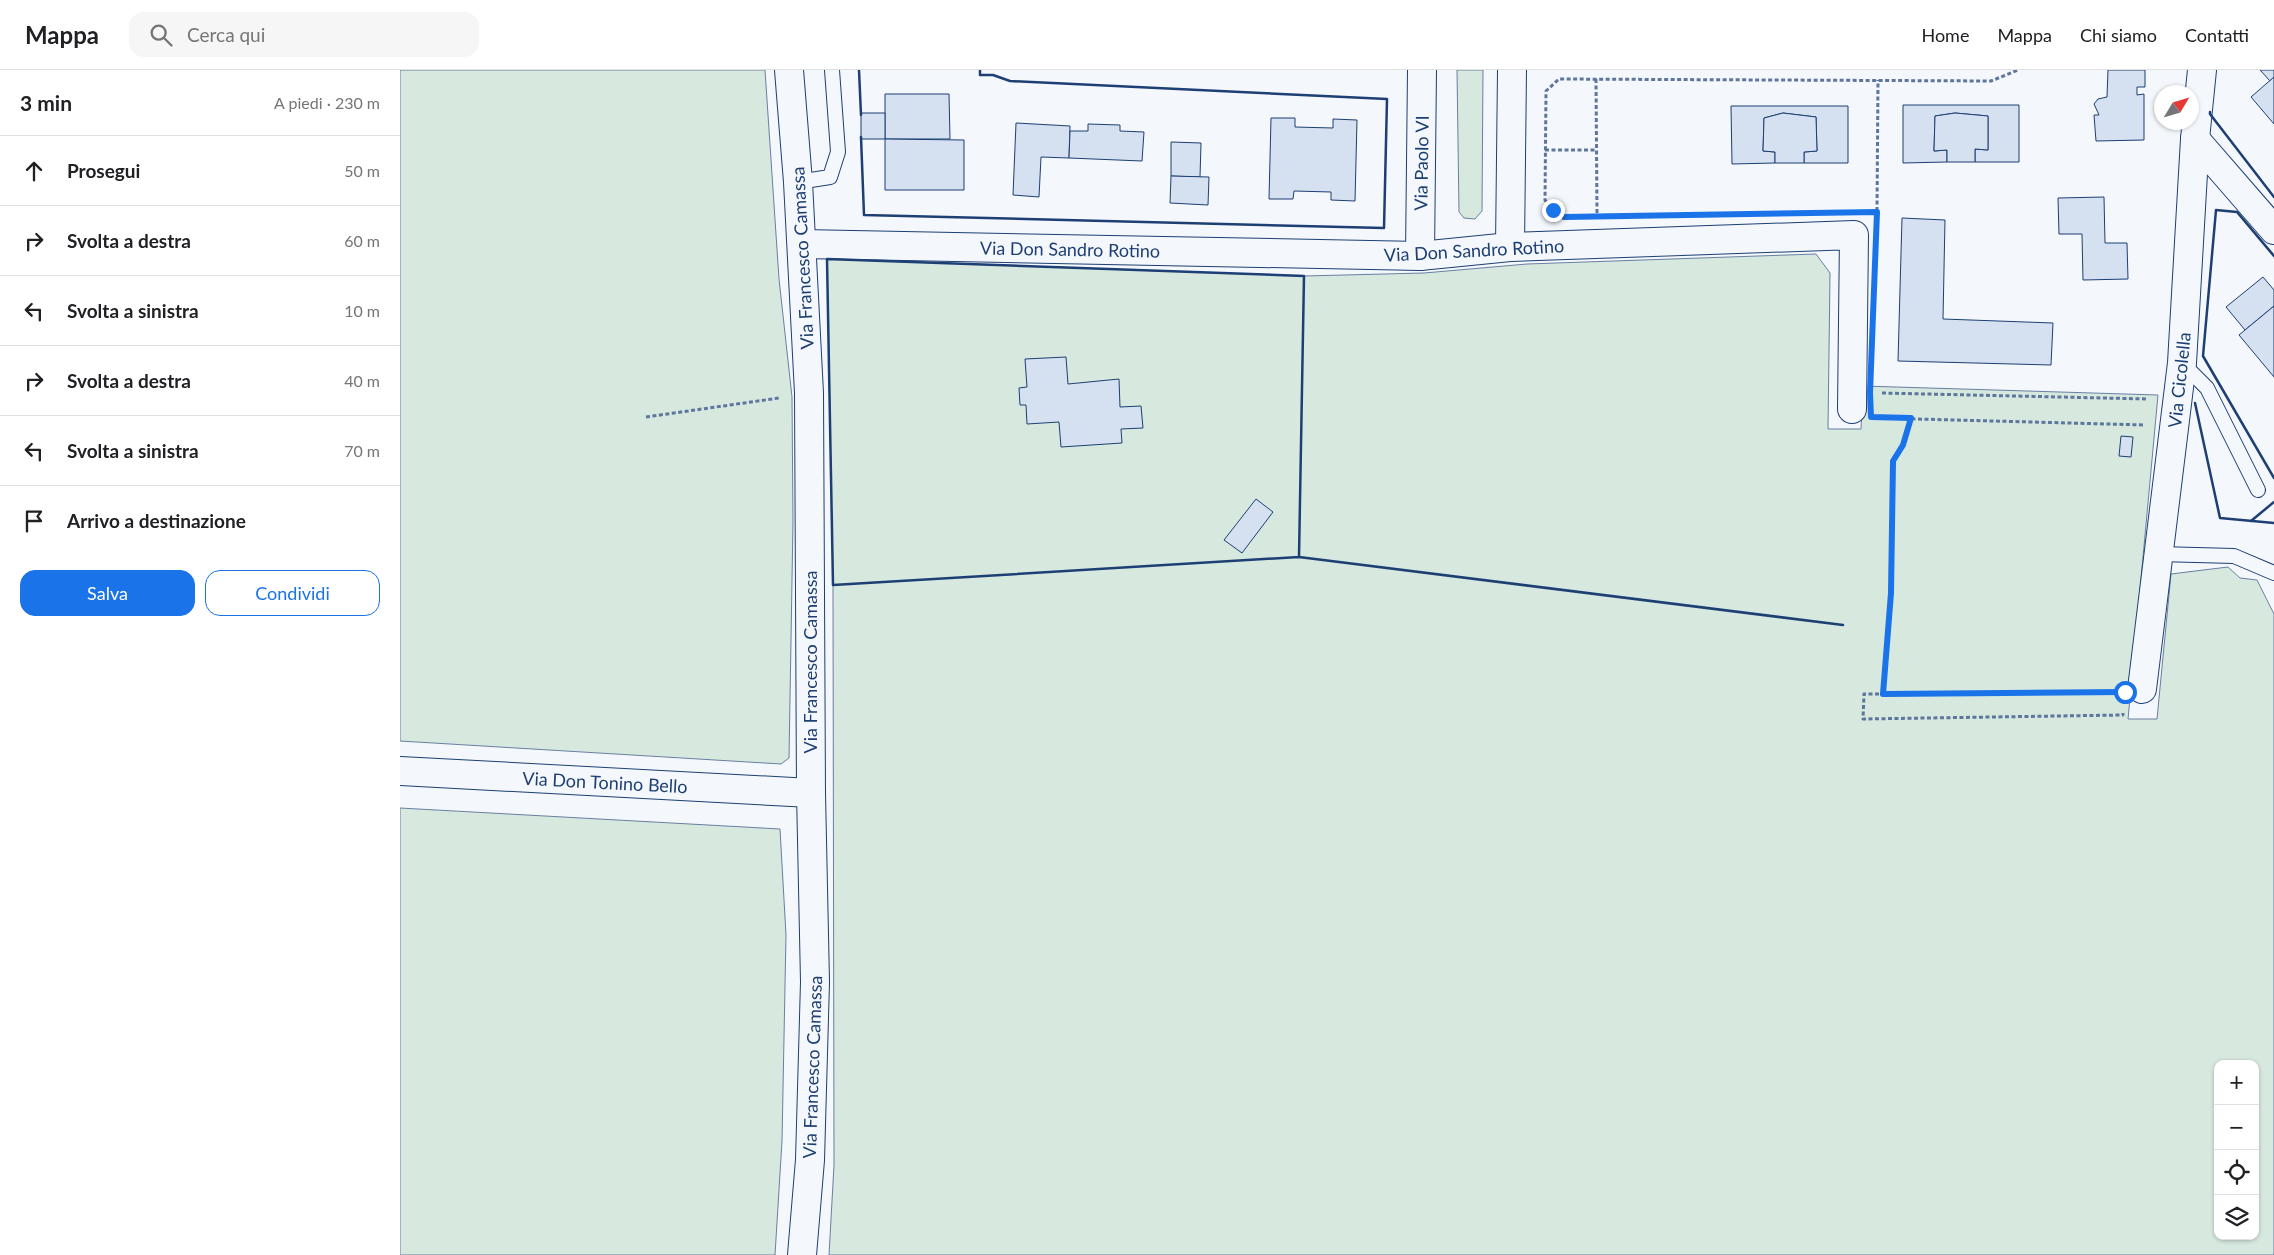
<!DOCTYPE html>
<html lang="it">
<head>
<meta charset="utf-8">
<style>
	body { margin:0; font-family:Lato,sans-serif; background:#f6f6f6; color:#202124 }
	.controls { position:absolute; right:15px; bottom:15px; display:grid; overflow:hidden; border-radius:10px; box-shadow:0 1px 4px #0004 }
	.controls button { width:45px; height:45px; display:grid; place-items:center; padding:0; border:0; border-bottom:1px solid #e0e0e0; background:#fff; color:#202124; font:25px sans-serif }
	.compass { position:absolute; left:1754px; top:15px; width:45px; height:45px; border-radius:50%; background:#fff; box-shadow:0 1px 4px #0004; rotate:52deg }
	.stop { position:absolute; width:15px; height:15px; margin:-11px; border:4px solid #1a73e8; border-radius:50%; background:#fff }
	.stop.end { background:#1a73e8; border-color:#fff; box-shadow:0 1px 5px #0008 }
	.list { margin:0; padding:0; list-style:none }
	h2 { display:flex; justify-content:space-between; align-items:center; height:65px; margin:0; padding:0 20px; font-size:21px }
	h2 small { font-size:16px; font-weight:400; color:#757577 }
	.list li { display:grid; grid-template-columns:32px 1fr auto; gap:15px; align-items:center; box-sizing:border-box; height:70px; padding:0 20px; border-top:1px solid #e0e0e0 }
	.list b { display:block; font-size:19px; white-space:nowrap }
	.list em { font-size:16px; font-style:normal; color:#757577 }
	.actions { display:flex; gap:10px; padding:15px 20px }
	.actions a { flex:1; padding:11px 0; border:1px solid #1a73e8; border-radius:15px; text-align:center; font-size:18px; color:#1a73e8 }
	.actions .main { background:#1a73e8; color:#fff }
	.icon { flex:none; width:28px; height:28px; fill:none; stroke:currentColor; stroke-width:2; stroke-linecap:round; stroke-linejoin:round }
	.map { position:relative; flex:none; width:1874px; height:1185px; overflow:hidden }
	header { display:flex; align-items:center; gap:30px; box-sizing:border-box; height:70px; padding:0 25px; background:#fff; border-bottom:1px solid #e0e0e0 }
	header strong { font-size:24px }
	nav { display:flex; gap:28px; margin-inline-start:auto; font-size:18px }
	.search { width:350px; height:45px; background:#f6f6f6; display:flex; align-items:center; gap:12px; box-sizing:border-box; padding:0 18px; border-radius:15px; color:#757577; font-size:19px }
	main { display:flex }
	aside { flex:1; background:#fff }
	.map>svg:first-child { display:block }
</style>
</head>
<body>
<header>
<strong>Mappa</strong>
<div class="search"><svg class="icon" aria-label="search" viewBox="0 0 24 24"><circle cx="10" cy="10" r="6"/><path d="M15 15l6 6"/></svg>Cerca qui</div>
<nav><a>Home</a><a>Mappa</a><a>Chi siamo</a><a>Contatti</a></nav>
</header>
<main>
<aside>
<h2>3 min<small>A piedi · 230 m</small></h2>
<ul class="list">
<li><svg class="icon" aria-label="ahead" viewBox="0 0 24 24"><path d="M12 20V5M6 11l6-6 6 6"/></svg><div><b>Prosegui</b></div><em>50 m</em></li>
<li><svg class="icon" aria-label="right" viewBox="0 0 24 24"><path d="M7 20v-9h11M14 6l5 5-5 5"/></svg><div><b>Svolta a destra</b></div><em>60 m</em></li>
<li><svg class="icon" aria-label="left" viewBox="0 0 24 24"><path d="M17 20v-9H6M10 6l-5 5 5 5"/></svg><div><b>Svolta a sinistra</b></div><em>10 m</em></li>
<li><svg class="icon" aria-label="right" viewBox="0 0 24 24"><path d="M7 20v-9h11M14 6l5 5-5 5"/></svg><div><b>Svolta a destra</b></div><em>40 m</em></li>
<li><svg class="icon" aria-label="left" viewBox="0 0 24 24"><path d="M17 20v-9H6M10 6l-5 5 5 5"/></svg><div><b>Svolta a sinistra</b></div><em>70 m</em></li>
<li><svg class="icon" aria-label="arrive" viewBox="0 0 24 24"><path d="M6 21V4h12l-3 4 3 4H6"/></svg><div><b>Arrivo a destinazione</b></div></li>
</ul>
<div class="actions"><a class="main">Salva</a><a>Condividi</a></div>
</aside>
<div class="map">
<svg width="1874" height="1185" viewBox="0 0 1874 1185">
	<rect width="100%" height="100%" fill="#f4f7fb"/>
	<g fill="#d7e8df" stroke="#687fa3" fill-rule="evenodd">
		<polygon points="0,0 365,0 379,209 392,327 393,451 389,688 381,694 0,671"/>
		<polygon points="1057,0 1083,0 1082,141 1075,149 1064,148 1059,142"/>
		<path d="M1416,184L1430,203L1428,359H1461L1463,316L1758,325L1728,649H1757L1771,504L1828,497L1840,508L1857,510L1874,544V1185H429L434,1095L433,515L427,189L904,206L1024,203L1127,194ZM1818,994H1855V1166H1818Z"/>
		<polygon points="0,738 380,759 386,865 382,1071 375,1185 0,1185"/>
	</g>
	<g fill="#d5e0f0" stroke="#1d3f73">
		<polygon points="1708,0 1745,0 1745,17 1737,17 1737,25 1744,24 1744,70 1696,71 1694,45 1699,45 1694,34 1698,29 1707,27"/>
		<polygon points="1860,0 1874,0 1874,7 1870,11"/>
		<polygon points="1874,7 1874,54 1851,27"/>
		<polygon points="485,24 549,24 550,69 485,69"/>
		<polygon points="1503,35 1619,35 1619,92 1575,92 1575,79 1588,80 1588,46 1555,43 1535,46 1534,81 1547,80 1547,92 1503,93"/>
		<polygon points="1331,36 1448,36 1448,93 1404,93 1404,82 1417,81 1416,47 1383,43 1364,48 1363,81 1375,82 1375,93 1332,94"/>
		<rect x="461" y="43" width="24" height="26"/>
		<polygon points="1383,43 1416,47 1417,81 1404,82 1404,93 1375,93 1375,82 1363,81 1364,48"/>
		<polygon points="1555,43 1588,46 1588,80 1575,79 1575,92 1547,92 1547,80 1534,81 1535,46"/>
		<polygon points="871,48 895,48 895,57 933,58 933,49 957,50 955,131 931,130 931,122 894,121 893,129 869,129"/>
		<polygon points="616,53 670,56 669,88 641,87 639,127 613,125"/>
		<polygon points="688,54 720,55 720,61 744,62 742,91 669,88 670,61 688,61"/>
		<polygon points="485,69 564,70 564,120 485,120"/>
		<polygon points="771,72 801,73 800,107 771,106"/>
		<polygon points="771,106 809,107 808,135 770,133"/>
		<polygon points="1704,127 1705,173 1727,173 1728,209 1683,210 1682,164 1659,164 1658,128"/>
		<polygon points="1502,148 1545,150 1543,249 1653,253 1651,295 1498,291"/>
		<polygon points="1863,207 1874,220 1874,236 1845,260 1826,237"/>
		<polygon points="1874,236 1874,307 1839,265"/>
		<polygon points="666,287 668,314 719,309 720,337 741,336 743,358 721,359 722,373 661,377 659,352 627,354 626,335 620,335 619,318 627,317 625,289"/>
		<polygon points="1721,366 1733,367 1731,387 1719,386"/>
		<polygon points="856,429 873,442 842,483 824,470"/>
	</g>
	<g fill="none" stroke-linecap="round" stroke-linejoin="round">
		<defs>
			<g id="lane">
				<polyline points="398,112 430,107 438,82 432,0"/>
				<polyline points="1782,293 1807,318 1858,420"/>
				<polyline points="1758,484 1834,486 1874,503"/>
			</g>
			<g id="street">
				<polyline points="1795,69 1874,160"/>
				<polyline points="402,174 1020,186 1110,177 1454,165 1452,339"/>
				<polyline points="1110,177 1112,0"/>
				<polyline points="1020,186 1022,0"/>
				<polyline points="1742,619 1782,293 1795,69 1802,0"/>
				<polyline points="0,701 411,723"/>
			</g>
			<polyline id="secondary" points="389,0 398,112 409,323 411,723 415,912 410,1090 402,1185"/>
		</defs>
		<use href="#lane" stroke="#1d3f73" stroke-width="16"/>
		<use href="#street" stroke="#1d3f73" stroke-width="30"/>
		<use href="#secondary" stroke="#1d3f73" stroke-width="30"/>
		<g stroke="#5e769c" stroke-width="3" stroke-dasharray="4 2.5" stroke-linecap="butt">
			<polyline points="1196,9 1197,144"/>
			<polyline points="1145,80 1196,80"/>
			<polyline points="1477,141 1478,10"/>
			<polyline points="1160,145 1153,141 1145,130 1146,21 1159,9 1591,11 1618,0"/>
			<polyline points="1482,323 1748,329"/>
			<polyline points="246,347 379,328"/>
			<polyline points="1479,348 1745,355"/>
			<polyline points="1713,622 1464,624 1463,649 1723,645 1723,643"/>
			<polyline points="1483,624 1491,523 1493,391 1503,375 1511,348"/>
		</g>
		<use href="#lane" stroke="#f4f7fb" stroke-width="14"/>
		<use href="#street" stroke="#f4f7fb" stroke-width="28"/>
		<use href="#secondary" stroke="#f4f7fb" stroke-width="28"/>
		<g stroke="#1d3f73" stroke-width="2.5">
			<polyline points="459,0 461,45"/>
			<polyline points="1810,42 1810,44 1874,127"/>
			<polyline points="461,67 464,145 984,158 987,29 610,11 593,5 580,5 580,0"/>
			<polyline points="1874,186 1837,142 1816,140 1803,286 1874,408"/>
			<polyline points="1795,333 1820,448 1874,453"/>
			<polyline points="1851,451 1874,432"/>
			<polyline points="899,487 904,206 427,189 433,515 899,487 1443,555"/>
		</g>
	</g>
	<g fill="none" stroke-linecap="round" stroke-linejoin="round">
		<polyline stroke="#1a73e8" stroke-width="6" points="1153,140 1164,147 1477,142 1470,323 1471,347 1511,348 1503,375 1493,391 1491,523 1483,624 1725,622"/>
	</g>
	<g text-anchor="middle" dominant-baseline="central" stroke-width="4" stroke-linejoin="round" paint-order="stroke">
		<g font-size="18" fill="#1d3f73" stroke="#f4f7fb">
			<text transform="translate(1021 93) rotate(-89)">Via Paolo VI</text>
			<text transform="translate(670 179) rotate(1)">Via Don Sandro Rotino</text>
			<text transform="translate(1074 180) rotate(-3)">Via Don Sandro Rotino</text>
			<text transform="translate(402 188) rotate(-93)">Via Francesco Camassa</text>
			<text transform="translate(1779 310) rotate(-84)">Via Cicolella</text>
			<text transform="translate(410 592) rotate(-90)">Via Francesco Camassa</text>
			<text transform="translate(205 712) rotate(3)">Via Don Tonino Bello</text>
			<text transform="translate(412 997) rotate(-88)">Via Francesco Camassa</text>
		</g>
	</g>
</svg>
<div class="controls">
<button>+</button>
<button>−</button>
<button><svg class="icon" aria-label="locate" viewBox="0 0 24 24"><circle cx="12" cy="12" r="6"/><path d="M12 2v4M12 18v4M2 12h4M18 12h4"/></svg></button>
<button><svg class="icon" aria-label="layers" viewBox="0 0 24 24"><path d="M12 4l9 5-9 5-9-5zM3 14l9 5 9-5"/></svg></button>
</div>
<svg class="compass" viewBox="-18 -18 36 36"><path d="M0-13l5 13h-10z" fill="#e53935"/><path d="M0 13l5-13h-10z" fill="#757577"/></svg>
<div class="stop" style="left:1725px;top:622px"></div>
<div class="stop end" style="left:1153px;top:140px"></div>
</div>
</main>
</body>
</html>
